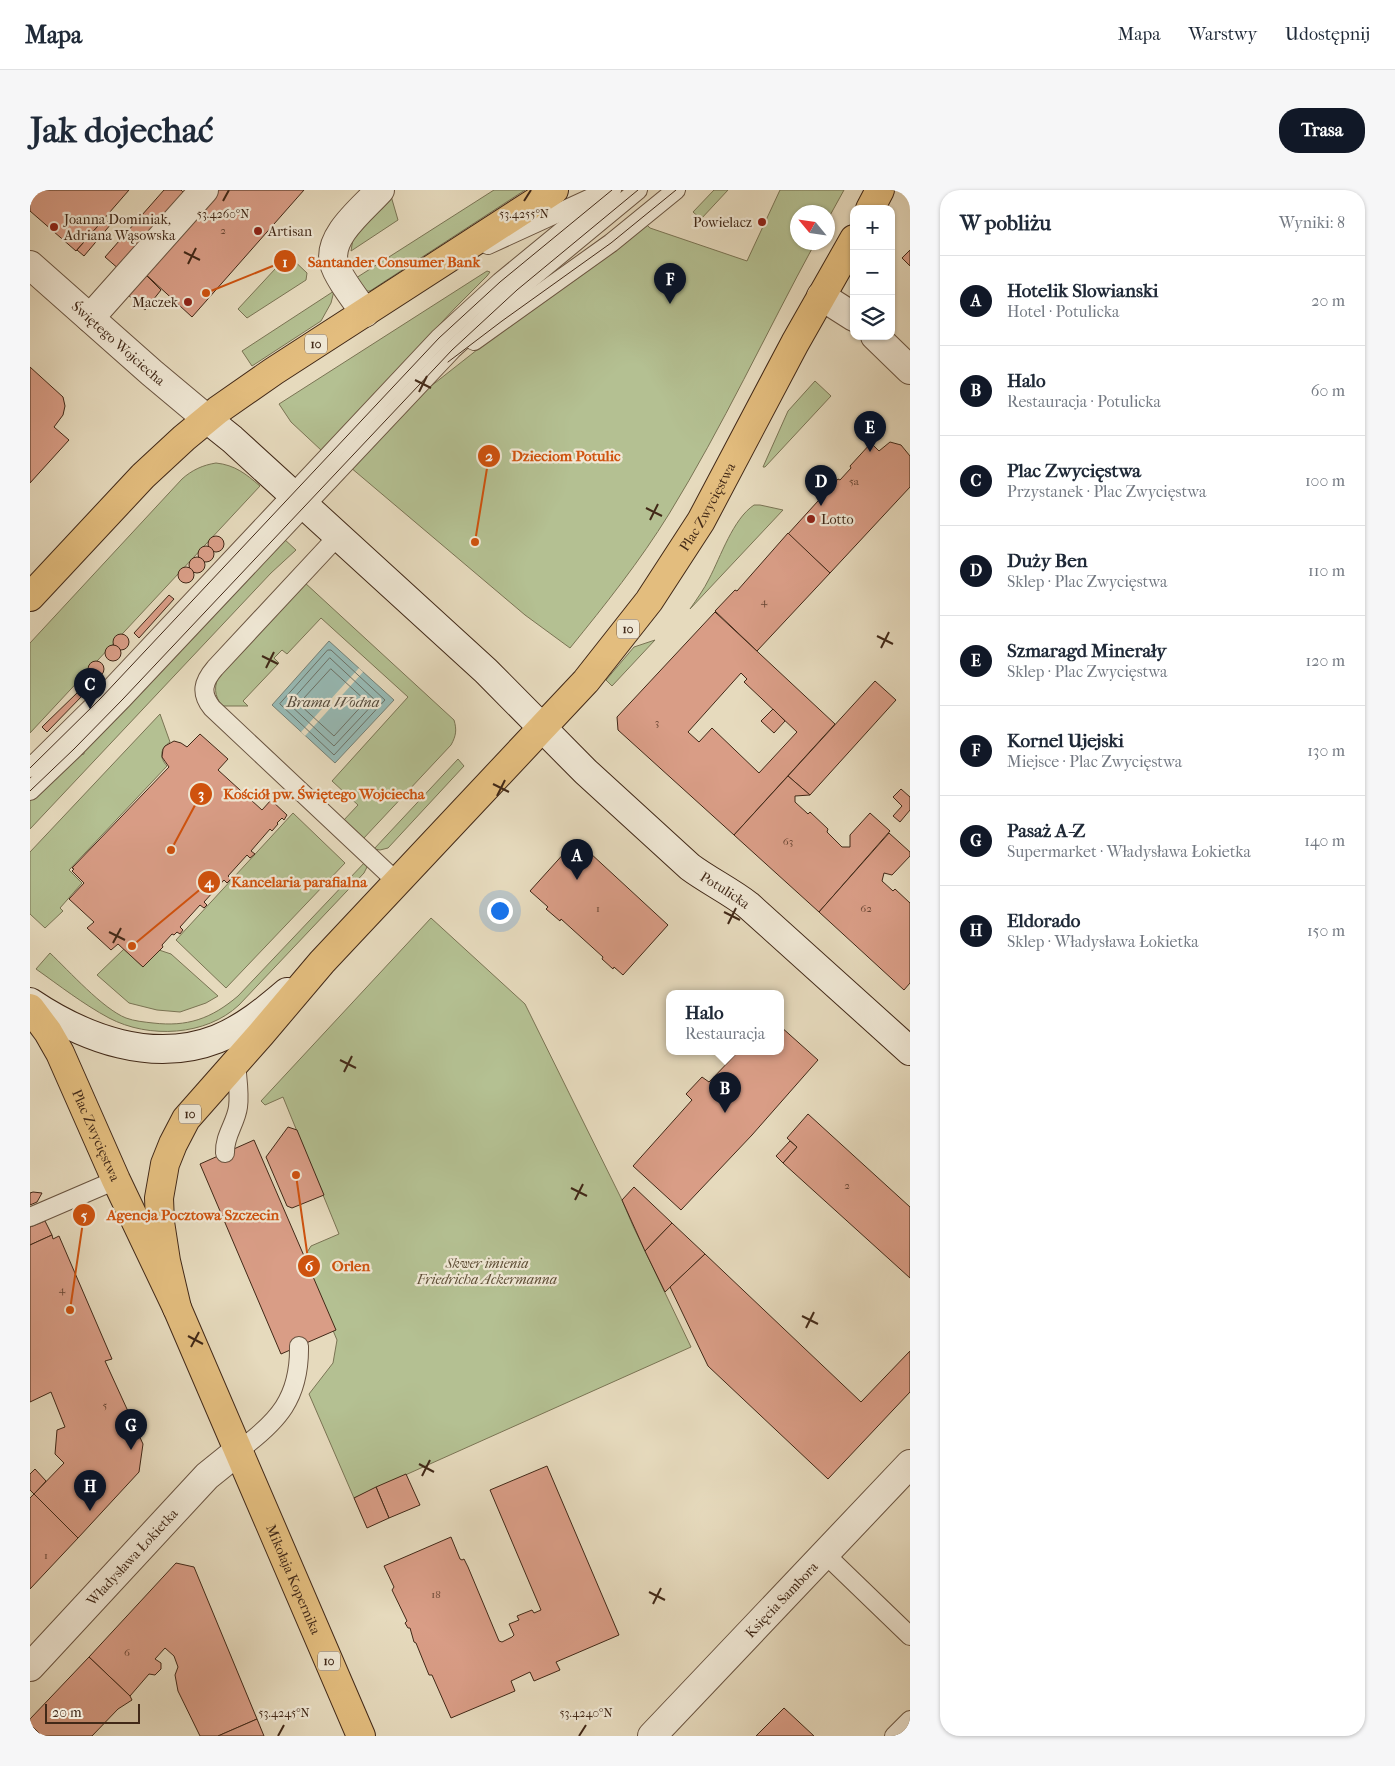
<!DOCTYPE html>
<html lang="pl">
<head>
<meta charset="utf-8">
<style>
	body { margin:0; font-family:"IM FELL French Canon",serif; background:#f6f6f7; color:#1f2937 }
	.controls { position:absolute; right:15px; top:15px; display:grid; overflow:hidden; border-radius:10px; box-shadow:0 1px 4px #0004 }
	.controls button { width:45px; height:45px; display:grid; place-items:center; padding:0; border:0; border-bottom:1px solid #e0e1e3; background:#fff; color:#1f2937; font:25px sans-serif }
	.compass { position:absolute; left:760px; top:15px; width:45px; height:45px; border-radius:50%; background:#fff; box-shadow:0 1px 4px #0004; rotate:299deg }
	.scale { position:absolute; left:15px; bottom:12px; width:95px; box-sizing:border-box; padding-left:5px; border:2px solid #412817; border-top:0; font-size:14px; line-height:18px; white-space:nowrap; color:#412817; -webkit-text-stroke:4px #efe7d4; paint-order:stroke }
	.you { position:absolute; left:469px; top:720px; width:18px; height:18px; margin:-12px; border:4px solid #fff; border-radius:50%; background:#1a73e8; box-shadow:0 0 0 8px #1a73e833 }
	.badge { display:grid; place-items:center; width:32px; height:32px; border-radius:50%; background:#111827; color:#fff; font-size:16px; font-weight:700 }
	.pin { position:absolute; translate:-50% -41px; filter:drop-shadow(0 1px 2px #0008) }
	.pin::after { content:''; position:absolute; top:26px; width:18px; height:15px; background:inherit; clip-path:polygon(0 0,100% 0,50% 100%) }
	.popup { position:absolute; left:636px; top:800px; width:118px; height:65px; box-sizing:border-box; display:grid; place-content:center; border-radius:10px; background:#fff; filter:drop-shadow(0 1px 4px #0005); font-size:16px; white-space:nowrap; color:#747a83 }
	.popup b { font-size:19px; color:#1f2937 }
	.popup::after { content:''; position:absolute; left:50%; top:100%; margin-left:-10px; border:10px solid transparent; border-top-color:#fff }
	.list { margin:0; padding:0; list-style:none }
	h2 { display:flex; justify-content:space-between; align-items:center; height:65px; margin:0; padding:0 20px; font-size:21px }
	h2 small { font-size:16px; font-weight:400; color:#747a83 }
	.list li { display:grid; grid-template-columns:32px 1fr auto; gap:15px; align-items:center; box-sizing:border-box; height:90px; padding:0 20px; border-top:1px solid #e0e1e3 }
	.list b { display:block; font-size:19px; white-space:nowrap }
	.list p { margin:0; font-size:16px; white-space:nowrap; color:#747a83 }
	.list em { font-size:16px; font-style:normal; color:#747a83 }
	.icon { flex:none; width:28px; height:28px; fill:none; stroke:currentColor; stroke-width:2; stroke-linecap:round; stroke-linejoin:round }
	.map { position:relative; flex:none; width:880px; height:1546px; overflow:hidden; border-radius:20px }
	header { display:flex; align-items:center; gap:30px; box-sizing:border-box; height:70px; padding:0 25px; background:#fff; border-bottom:1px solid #e0e1e3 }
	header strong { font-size:24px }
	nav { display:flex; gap:28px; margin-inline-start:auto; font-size:18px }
	.intro { display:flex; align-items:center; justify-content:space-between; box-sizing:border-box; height:120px; padding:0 30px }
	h1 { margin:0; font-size:35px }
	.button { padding:12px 22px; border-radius:20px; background:#111827; color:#fff; font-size:18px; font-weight:700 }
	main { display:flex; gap:30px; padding:0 30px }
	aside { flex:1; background:#fff; border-radius:20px; box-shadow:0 1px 4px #0004 }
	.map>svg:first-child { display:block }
</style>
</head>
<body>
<header>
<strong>Mapa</strong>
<nav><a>Mapa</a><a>Warstwy</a><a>Udostępnij</a></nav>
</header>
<div class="intro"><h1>Jak dojechać</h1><a class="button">Trasa</a></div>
<main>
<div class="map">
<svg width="880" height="1546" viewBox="0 0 880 1546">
	<rect width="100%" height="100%" fill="#e6dabd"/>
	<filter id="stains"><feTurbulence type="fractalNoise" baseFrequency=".004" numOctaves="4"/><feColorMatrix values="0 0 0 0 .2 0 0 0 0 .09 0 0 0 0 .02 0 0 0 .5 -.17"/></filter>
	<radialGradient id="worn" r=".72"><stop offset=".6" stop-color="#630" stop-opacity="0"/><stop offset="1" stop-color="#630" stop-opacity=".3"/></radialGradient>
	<g fill="#b4c092" stroke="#7a7454">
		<polygon points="464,0 495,0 340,101 337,101 326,88"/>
		<polygon points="684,0 698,0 671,29 663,22"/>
		<path d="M750,0H814L798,29V22H768V52L785,53C736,143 693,236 639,324C610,371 575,415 540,458L495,425L320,277L396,200L485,130L617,35L620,38L717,71Z"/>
		<polygon points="361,6 368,30 321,61 323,49 327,41"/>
		<polygon points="258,65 277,83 276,90 217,128 208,119"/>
		<polygon points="457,81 460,82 457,86 425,118 292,261 261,232 249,214"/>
		<polygon points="304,101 301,113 291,131 222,176 212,161"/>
		<polygon points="785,191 801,206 735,277 733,277 758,221"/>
		<path d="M186,273C205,275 216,284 230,296L0,543V453L152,289C162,280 173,275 186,273Z"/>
		<path d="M724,315H730L753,320L660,419C667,409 674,399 679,389C691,366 703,329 724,315Z"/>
		<polygon points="253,348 266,360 241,383 0,639 0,610 47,566 54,564 54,559"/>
		<path d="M274,392L424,530C427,540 426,546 421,555L333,649L313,631L328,615L302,591L378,507L291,428L257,464L252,460L244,468L249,473L213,511L218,516H192C184,505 184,497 189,484Z"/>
		<polygon points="625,450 582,496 576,490 604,457"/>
		<path d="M130,524L140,552C130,559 129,567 137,576L39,680L52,693L30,718L33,721L15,738L0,724V662Z"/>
		<polygon points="428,569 434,576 358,658 350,660 344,659"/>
		<polygon points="263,623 315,673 196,798 146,750"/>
		<path d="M336,671L337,677L334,683L209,815C176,846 119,849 79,828C53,814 30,796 6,779L20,763C39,781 73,819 96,828C104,831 114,832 123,833C157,837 181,829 208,806Z"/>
		<polygon points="401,728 495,814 592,1010 603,1036 661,1157 324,1308 279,1204 303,1173 307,1150 273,1069 281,1056 309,1044 253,907 235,915 231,911"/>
		<polygon points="94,759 113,777 129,760 141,764 188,806 176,813 150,822 127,820 99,813 67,785"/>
	</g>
	<polygon fill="#97bab5" stroke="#758076" points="299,451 364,510 305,573 242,515"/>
	<polygon fill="#e6dabd" points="329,478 333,482 275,546 271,542"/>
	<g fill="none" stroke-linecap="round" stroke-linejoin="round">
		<g stroke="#6c7166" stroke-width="1">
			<polygon points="298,460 301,460 355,510 304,565 250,514"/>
			<polygon points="300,468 346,511 304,556 259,514"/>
			<polygon points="301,479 336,511 304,546 269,514"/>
		</g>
	</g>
	<g fill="#d99d86" stroke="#412817" fill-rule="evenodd">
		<polygon points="0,0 99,0 46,61 0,21"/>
		<polygon points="134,0 151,0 156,5 90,80 75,67"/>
		<polygon points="183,0 274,0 162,127 111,80"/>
		<polygon points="74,29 81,34 54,66 47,60"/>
		<polygon points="880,60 880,76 872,68"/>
		<polygon points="114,83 131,100 115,120 96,103"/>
		<polygon points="0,177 33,207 35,216 33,225 24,237 39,250 0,293"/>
		<polygon points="860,252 871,255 880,266 880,297 800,383 758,344 808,289 810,290 821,278 820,276 841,253 849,261"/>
		<polygon points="758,343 800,383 727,461 685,421 705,400 707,401"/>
		<circle cx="186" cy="354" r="8"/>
		<circle cx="176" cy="364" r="8"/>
		<circle cx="167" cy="375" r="8"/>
		<circle cx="156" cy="385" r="8"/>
		<polygon points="139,405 144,409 109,448 104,443"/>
		<path d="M685,422L805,534L704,645L588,540L587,527ZM711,483L717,489L714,492L767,542L729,583L682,538L669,552L658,542Z"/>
		<circle cx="91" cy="452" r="8"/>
		<circle cx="83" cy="463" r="8"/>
		<circle cx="66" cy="479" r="8"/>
		<polygon points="845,491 866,510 780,605 758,586"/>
		<polygon points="49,501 53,505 17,542 12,537"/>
		<polygon points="743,519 755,531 744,543 731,531"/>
		<polygon points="170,544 198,569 188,580 232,620 241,610 257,625 254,630 252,628 247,633 248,634 242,641 240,639 221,661 225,664 220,668 217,665 198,686 201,689 197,693 194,690 174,712 177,715 174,718 170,715 150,737 153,740 150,744 147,742 144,745 142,744 132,755 133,757 113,777 88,754 81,760 57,738 64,732 39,709 54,693 42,681 44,679 42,678 139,577 132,567 133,559 135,556 144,551 151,553 157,557"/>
		<polygon points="758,586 780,605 765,606 765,612 778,624 780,622 798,639 797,642 812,657 820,657 820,645 840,623 860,641 789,722 704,645"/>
		<polygon points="871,599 880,607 880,620 870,632 863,626 872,616 863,607"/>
		<polygon points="859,643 880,662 880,666 862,685 854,683 852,691 863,701 865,699 880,713 880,793 874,800 789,722"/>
		<polygon points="546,650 638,735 593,785 584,777 583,779 572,769 573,767 531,729 530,731 516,719 518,717 500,701"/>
		<polygon points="750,836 788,870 722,945 651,1020 603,976 662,910 656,904 672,887 679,892 708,862 750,862"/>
		<polygon points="778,924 880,1017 880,1088 753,973 767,957 757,948"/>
		<polygon points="258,937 267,940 294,1005 262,1018 257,1016 236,967"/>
		<polygon points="224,950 306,1140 251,1164 170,974"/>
		<polygon points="760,951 767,957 753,973 746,966"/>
		<polygon points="604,997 642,1033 615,1061 592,1010"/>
		<polygon points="3,1002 12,1003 7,1012 0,1015 0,1003"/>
		<polygon points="15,1031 22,1045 0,1055 0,1037"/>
		<polygon points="642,1033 675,1064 635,1102 615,1061"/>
		<polygon points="22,1045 23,1049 29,1046 82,1169 75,1171 113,1254 109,1282 48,1348 4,1304 34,1273 25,1264 27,1240 35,1237 21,1202 0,1212 0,1055"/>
		<polygon points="675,1064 831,1212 880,1161 880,1202 798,1289 678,1176 640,1097"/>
		<polygon points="517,1276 589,1445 526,1472 530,1480 504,1491 500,1482 481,1491 485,1501 421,1528 402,1485 399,1485 386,1453 384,1452 380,1438 378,1438 375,1433 377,1431 362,1400 364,1397 354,1376 421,1347 430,1369 432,1370 434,1369 438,1377 469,1451 472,1452 482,1447 484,1445 479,1434 489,1430 487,1426 502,1420 504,1423 511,1420 460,1300"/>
		<polygon points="5,1279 16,1291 4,1304 0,1300 0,1284"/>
		<polygon points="376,1284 390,1315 359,1328 346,1297"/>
		<polygon points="346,1297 359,1328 337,1338 324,1308"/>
		<polygon points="4,1304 48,1348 0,1399 0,1308"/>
		<polygon points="146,1373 164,1377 227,1529 188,1546 170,1546 148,1501 145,1485 148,1477 144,1466 135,1458 125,1469 131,1473 131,1479 125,1485 119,1484 100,1506 59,1467"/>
		<polygon points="59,1467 100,1506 102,1510 88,1519 62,1546 12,1546 0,1534 0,1529"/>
		<polygon points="754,1518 784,1546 726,1546"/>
		<polygon points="227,1529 234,1546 188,1546"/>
		<polygon points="0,1534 12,1546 0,1546"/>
	</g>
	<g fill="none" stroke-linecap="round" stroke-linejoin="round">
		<defs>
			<g id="lane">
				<polyline points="458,55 565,6"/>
				<polyline points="444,151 581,53 646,0"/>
				<path d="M308,346L185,478C173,492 170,503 182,518L367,692"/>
				<polyline points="0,578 70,509 409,148 470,92 582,0"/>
				<polyline points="0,601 44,559 93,509 422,160 487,100 608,0"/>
				<path d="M195,963C194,946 206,933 208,917C210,903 207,887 206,873"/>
				<polyline points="0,1027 86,990"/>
				<path d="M208,1261C248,1232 270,1208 269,1156"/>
				<polyline points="795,1364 880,1446"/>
				<polyline points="864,1546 880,1530"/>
			</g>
			<g id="street">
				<path id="s1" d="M0,75L122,183L177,229"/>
				<polyline points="791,106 824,127"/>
				<path d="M335,123C326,110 307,86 304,73C297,46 334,18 350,0"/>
				<polyline points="60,128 174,0"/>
				<polyline points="845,146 880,180"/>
				<path id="s2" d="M0,1477L177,1286L208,1261"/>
				<path id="s3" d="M622,1546L880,1274"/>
			</g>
			<g id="secondary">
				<path id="s4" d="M177,229L202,249L456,481L556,582L660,677C679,691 700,701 718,715L880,861"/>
				<path d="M0,812C55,849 123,874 187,849C214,838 236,820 257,802"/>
			</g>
			<g id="primary">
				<polyline points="840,19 850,0"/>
				<polyline points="0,407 113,286 154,248 188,220 244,181 524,0"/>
				<path id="s5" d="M0,818L18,842L30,863L86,990L147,1118L331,1546"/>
				<path id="s6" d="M147,1118L136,1071L130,1032L129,1008L135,974L143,954L156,929L231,844L292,772L556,491L619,411L671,331L765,153L824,49"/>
			</g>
		</defs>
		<use href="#lane" stroke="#6a5440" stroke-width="20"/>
		<use href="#street" stroke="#6a5440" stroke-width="30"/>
		<use href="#secondary" stroke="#412817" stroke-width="30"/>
		<use href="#primary" stroke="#412817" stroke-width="30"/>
		<use href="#lane" stroke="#efe7d4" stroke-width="18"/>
		<use href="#street" stroke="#efe7d4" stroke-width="28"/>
		<use href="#secondary" stroke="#efe7d4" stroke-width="28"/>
		<use href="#primary" stroke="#e3bd7e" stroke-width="28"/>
		<g stroke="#412817" stroke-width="1">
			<polyline points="418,172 472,131 581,53 646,0"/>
			<polyline points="0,578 70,509 409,148 470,92 582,0"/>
			<polyline points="0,601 44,559 93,509 422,160 487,100 608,0"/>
		</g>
	</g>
	<path fill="none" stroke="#412817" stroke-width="2" d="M193,11L199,0M494,11L501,0M154,62L170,70M158,74L166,58M385,190L401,198M389,202L397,186M616,318L632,326M620,330L628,314M847,446L863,454M851,458L859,442M232,466L248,474M236,478L244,462M463,594L479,602M467,606L475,590M694,722L710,730M698,734L706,718M79,742L95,750M83,753L91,738M310,870L326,878M314,882L322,866M541,998L557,1006M545,1010L553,994M772,1126L788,1134M776,1138L784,1122M158,1146L173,1154M161,1157L169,1142M389,1274L404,1282M392,1286L400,1270M619,1402L635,1410M623,1414L631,1398M248,1546L254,1535M549,1546L556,1535"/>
	<g fill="#8f2418" stroke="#efe7d4" stroke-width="2">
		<circle cx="732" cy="32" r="5"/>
		<circle cx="24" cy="37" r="5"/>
		<circle cx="228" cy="41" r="5"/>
		<circle cx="158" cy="112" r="5"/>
		<circle cx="781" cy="329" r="5"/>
	</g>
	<g text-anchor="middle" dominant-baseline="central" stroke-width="4.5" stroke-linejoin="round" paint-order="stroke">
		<g font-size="11" fill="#674533">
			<text x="193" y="40">2</text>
			<text x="824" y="291">5a</text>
			<text x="734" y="411">4</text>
			<text x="627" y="532">3</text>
			<text x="758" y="651">63</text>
			<text x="568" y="718">1</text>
			<text x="836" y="718">62</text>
			<text x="817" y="995">2</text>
			<text x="32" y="1099">4</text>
			<text x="75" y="1215">5</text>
			<text x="16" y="1365">1</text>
			<text x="406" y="1404">18</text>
			<text x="97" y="1462">6</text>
		</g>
		<g fill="#efe7d4" stroke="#756150" stroke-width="1">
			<rect x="275" y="144.5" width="22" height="19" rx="4"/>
			<rect x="587" y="429.5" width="22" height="19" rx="4"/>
			<rect x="149" y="914.5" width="22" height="19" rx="4"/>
			<rect x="288" y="1461.5" width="22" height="19" rx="4"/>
		</g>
		<g font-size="12" font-weight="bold" fill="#412817">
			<text x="286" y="154">10</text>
			<text x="598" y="439">10</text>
			<text x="160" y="924">10</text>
			<text x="299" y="1471">10</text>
		</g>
		<g font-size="14" fill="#412817" stroke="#efe7d4" text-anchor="start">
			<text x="34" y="29">Joanna Dominiak,<tspan x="34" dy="16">Adriana Wąsowska</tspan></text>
			<text x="722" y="32" text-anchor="end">Powielacz</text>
			<text x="238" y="41">Artisan</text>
			<text x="148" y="112" text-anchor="end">Maczek</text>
			<text x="791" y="329">Lotto</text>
		</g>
		<g font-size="14" fill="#412817" stroke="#efe7d4">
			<text stroke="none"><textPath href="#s1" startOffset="118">Świętego Wojciecha</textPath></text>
			<text stroke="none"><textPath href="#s6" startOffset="1002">Plac Zwycięstwa</textPath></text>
			<text stroke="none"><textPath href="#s4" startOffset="701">Potulicka</textPath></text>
			<text stroke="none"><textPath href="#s5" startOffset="144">Plac Zwycięstwa</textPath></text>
			<text stroke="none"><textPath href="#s2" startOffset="150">Władysława Łokietka</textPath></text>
			<text stroke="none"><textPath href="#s5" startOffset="630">Mikołaja Kopernika</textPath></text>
			<text stroke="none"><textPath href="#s3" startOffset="188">Księcia Sambora</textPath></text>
		</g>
		<g font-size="14" font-style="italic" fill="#5e4e36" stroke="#efe7d4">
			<text x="457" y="1073">Skwer imienia<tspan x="457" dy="16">Friedricha Ackermanna</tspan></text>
		</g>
		<g font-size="15" font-style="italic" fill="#564c3e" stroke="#efe7d4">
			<text x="303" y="512">Brama Wodna</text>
		</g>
	</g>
	<g font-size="12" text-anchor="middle" fill="#412817" stroke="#efe7d4" stroke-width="4.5" stroke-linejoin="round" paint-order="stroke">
		<text x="193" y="28">53.4260°N</text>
		<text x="494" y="28">53.4255°N</text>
		<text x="254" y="1527">53.4245°N</text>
		<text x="556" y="1527">53.4240°N</text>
	</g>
	<path fill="none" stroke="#cf520e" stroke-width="2" d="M176 103L255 71M445 352L459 266M141 660L171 604M102 756L179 692M40 1120L54 1025M266 985L279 1076"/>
	<g fill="#cf520e" stroke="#efe7d4" stroke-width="2">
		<circle cx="176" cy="103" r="5"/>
		<circle cx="445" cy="352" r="5"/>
		<circle cx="141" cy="660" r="5"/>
		<circle cx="102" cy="756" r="5"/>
		<circle cx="40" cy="1120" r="5"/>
		<circle cx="266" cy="985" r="5"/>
		<circle cx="255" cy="71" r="12"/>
		<circle cx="459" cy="266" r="12"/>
		<circle cx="171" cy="604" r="12"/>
		<circle cx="179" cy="692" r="12"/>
		<circle cx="54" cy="1025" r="12"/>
		<circle cx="279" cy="1076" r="12"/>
	</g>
	<g font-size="15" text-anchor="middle" font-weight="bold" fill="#fff">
		<text x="255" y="77">1</text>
		<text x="459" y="271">2</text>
		<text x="171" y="609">3</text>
		<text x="179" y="697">4</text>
		<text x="54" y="1030">5</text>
		<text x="279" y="1081">6</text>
	</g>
	<g font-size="15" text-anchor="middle" font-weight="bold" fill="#cf520e" stroke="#efe7d4" stroke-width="4.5" stroke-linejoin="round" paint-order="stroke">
		<text x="364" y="77">Santander Consumer Bank</text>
		<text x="536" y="271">Dzieciom Potulic</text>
		<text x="294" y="609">Kościół pw. Świętego Wojciecha</text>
		<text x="269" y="697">Kancelaria parafialna</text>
		<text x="163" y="1030">Agencja Pocztowa Szczecin</text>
		<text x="321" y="1081">Orlen</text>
	</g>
	<rect width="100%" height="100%" filter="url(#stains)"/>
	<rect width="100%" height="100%" fill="url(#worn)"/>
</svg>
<div class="controls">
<button>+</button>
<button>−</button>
<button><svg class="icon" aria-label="layers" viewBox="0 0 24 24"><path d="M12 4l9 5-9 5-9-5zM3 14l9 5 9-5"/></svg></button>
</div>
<svg class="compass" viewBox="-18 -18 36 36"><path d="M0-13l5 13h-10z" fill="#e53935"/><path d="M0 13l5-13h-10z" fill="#747a83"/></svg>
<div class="scale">20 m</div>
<div class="you"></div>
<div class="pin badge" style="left:547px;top:690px">A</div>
<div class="pin badge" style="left:695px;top:923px">B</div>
<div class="popup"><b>Halo</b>Restauracja</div>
<div class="pin badge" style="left:60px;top:519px">C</div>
<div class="pin badge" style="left:791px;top:316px">D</div>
<div class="pin badge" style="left:840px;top:262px">E</div>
<div class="pin badge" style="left:640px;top:114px">F</div>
<div class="pin badge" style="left:101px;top:1260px">G</div>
<div class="pin badge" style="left:60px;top:1321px">H</div>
</div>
<aside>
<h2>W pobliżu<small>Wyniki: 8</small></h2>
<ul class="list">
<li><span class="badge">A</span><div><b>Hotelik Slowianski</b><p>Hotel · Potulicka</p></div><em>20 m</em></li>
<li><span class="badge">B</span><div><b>Halo</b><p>Restauracja · Potulicka</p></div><em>60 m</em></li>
<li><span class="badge">C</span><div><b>Plac Zwycięstwa</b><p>Przystanek · Plac Zwycięstwa</p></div><em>100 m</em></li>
<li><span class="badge">D</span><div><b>Duży Ben</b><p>Sklep · Plac Zwycięstwa</p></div><em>110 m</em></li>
<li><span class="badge">E</span><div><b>Szmaragd Minerały</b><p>Sklep · Plac Zwycięstwa</p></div><em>120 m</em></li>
<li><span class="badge">F</span><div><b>Kornel Ujejski</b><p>Miejsce · Plac Zwycięstwa</p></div><em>130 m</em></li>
<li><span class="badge">G</span><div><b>Pasaż A-Z</b><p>Supermarket · Władysława Łokietka</p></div><em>140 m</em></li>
<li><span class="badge">H</span><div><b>Eldorado</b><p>Sklep · Władysława Łokietka</p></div><em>150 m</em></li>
</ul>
</aside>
</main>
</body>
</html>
